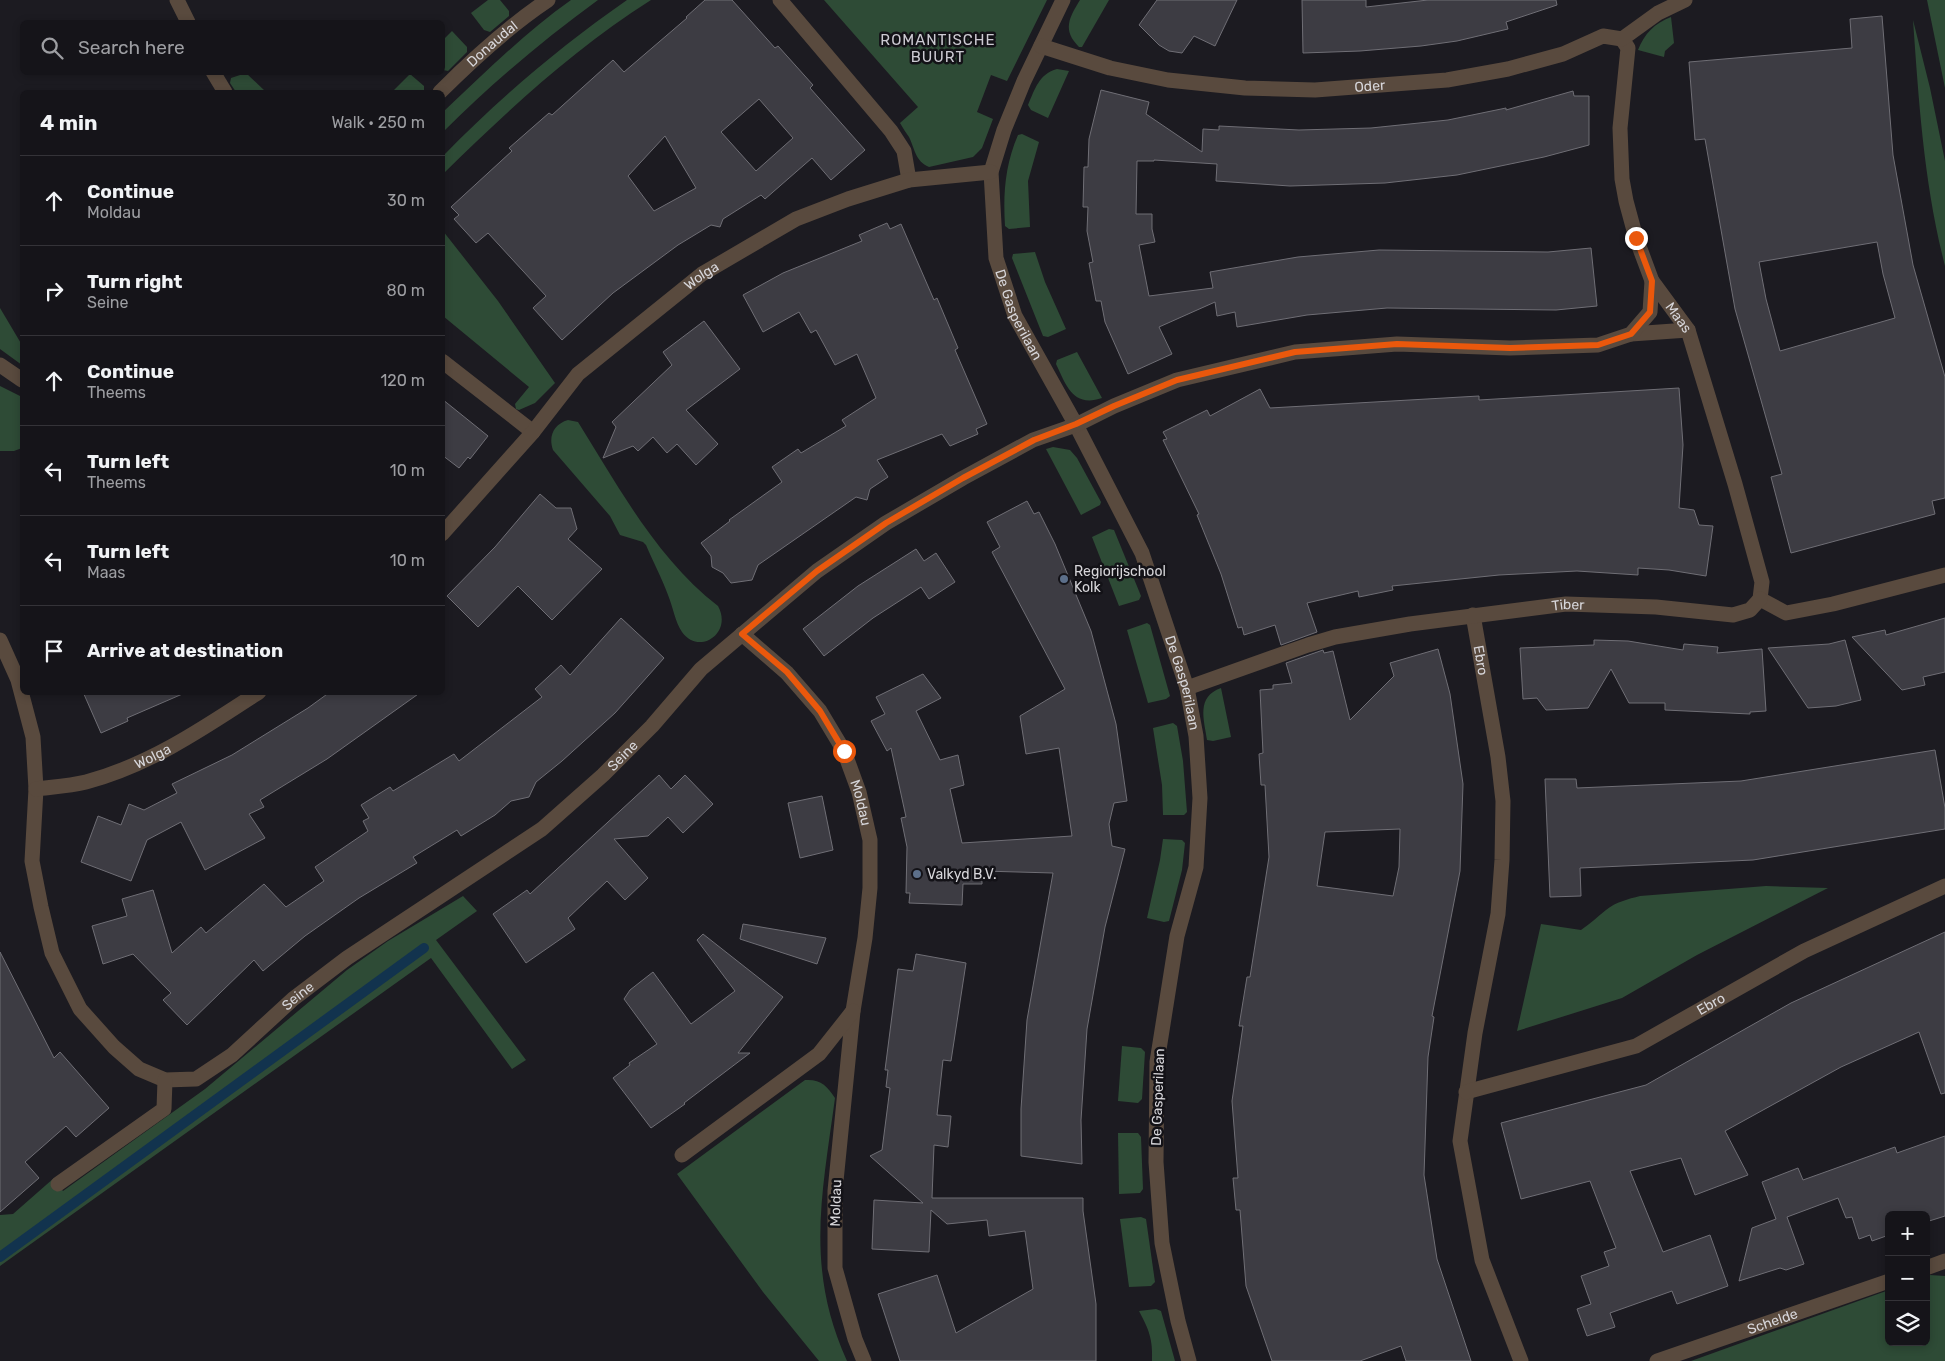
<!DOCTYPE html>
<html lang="en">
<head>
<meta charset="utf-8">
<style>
	body { margin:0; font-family:Rubik,sans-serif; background:#1e1d22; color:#f1f3f6 }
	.controls { position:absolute; right:15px; bottom:15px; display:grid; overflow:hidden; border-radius:8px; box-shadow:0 2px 8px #0003 }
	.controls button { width:45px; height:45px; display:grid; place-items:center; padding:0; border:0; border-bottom:1px solid #343338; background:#151419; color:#f1f3f6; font:25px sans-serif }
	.stop { position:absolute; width:15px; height:15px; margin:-11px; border:4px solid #ea580c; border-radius:50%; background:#fff }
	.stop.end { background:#ea580c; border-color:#fff; box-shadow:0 1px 5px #0008 }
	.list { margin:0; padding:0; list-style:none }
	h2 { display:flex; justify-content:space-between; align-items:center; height:65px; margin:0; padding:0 20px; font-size:21px }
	h2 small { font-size:16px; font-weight:400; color:#9d9ea2 }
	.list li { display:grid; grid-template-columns:32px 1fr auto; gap:15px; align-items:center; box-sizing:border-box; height:90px; padding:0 20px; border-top:1px solid #343338 }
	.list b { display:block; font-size:19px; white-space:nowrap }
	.list p { margin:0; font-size:16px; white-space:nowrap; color:#9d9ea2 }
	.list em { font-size:16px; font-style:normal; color:#9d9ea2 }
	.icon { flex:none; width:28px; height:28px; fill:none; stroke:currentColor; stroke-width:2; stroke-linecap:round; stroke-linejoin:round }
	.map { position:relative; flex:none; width:1945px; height:1361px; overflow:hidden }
	.search { position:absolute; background:#151419; box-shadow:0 2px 8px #0003; left:20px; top:20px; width:425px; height:55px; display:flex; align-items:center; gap:12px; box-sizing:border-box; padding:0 18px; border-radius:8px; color:#9d9ea2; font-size:19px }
	.panel { position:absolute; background:#151419; box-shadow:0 2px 8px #0003; left:20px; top:90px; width:425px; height:605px; border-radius:8px }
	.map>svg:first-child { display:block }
</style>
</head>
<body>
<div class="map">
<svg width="1945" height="1361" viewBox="0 0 1945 1361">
	<rect width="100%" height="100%" fill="#1c1b21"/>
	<g fill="#2e4b36">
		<polygon points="488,0 500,0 509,11 509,16 490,32 484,30 471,13"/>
		<path d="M571,0H598C543,40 491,84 443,132V112C484,74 524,33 571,0Z"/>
		<path d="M627,0H651C574,49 508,110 443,174V156C499,98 561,46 627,0Z"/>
		<path d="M824,0H1047L1007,81L991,75L977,112L993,119L982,148L973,157L929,167C915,161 915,149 909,137C906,133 903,128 900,123L918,107Z"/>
		<path d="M1080,0H1109L1082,47H1079C1062,30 1069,18 1080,0Z"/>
		<polygon points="1927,0 1945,0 1945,88"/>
		<path d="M1671,17L1674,43L1665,51L1664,57L1638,50C1644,34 1655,23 1671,17Z"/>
		<path d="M1913,20L1930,88L1945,161V266C1924,184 1919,104 1913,20Z"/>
		<polygon points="452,31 467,47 467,52 448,71 443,70 443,40"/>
		<path d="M1057,69L1069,71L1048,118L1031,110L1028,105C1035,89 1039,74 1057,69Z"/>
		<polygon points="246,73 266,92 236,92 230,83 231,78"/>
		<polygon points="410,74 424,86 424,92 392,92"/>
		<path d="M1022,134L1039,142L1028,181L1030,227L1009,229L1005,226C1003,194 1005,165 1018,135Z"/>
		<polygon points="443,231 498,301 555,383 535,403 519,410 516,409 515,404 529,387 443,316"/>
		<polygon points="1035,252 1045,282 1066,329 1048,337 1043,336 1012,258 1013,254"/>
		<polygon points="0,308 22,345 22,365 0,349"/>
		<path d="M1077,352L1102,398C1073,408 1066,385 1056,364L1057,360Z"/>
		<polygon points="0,386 22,397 22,448 14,451 0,451"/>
		<path d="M568,420L578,422C618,486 657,559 718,606C733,633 699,656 682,632C675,622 673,607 668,595C662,578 653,562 646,545L643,542L620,535L610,516L553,450C548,436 554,424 568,420Z"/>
		<polygon points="1053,447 1070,450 1077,458 1101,502 1100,505 1081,515 1046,449"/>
		<polygon points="1109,529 1114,530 1141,596 1139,600 1119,606 1092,537"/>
		<polygon points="1147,623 1150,625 1170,696 1166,699 1148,703 1127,630"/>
		<path d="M1221,688L1231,737L1213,741L1207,740C1204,719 1196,697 1221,688Z"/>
		<polygon points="1173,723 1177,726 1183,761 1187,812 1184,815 1163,815 1162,785 1153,728"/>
		<polygon points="1163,839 1182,840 1185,843 1182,870 1169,921 1164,922 1147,918 1160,860"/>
		<path d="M1766,886L1828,888L1697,955L1622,998L1517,1031L1541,924L1581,930C1590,924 1597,917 1606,910C1616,902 1628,899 1640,896Z"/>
		<polygon points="463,896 477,911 436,940 526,1060 512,1069 431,958 0,1266 0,1215 13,1214 54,1178 63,1191 205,1089 347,970 388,941"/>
		<polygon points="1122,1046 1141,1048 1145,1052 1142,1099 1138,1103 1118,1101"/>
		<path d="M805,1080C821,1079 827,1086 835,1098C822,1195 805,1268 847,1361H819L763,1292L677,1174Z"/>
		<polygon points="1118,1133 1138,1133 1141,1137 1143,1189 1140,1193 1119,1194"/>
		<polygon points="1141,1217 1146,1219 1155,1282 1151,1286 1129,1287 1120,1219"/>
		<polygon points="1930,1275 1945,1276 1945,1361 1691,1361 1889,1290 1889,1342 1926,1342 1926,1276"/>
		<path d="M1156,1309L1161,1311L1175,1361H1152C1153,1339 1149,1330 1139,1311Z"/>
	</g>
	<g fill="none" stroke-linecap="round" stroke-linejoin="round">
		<polyline stroke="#12334e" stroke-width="10" points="0,1257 424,948"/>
	</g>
	<g fill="#3d3c43" stroke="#6f6e75" fill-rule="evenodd">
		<path d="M705,0H732L775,48L778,46L813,85L810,88L865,150L831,180L812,158L765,199L761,195L723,219L720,227L711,225L678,245L613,293L562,340L533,308L546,296L488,233L476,243L454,219L459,215L451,207L512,151L509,148L549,113L552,115L613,60L624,72L687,18L686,17ZM759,99L793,138L756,171L721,132ZM665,136L696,188L654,211L628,176Z"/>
		<polygon points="1157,0 1237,0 1215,46 1194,36 1182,53 1169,51 1159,45 1139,25"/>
		<polygon points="1302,0 1366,0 1366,7 1428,0 1556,0 1557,5 1506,22 1508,29 1457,41 1421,46 1360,51 1303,53"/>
		<path d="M1882,16L1893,155L1913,265L1945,377V498L1932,501L1935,514L1791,553L1771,477L1782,474L1735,309L1705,139L1695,140L1689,62L1852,48L1850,19ZM1877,242L1883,274L1895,318L1780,351L1766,299L1759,262Z"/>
		<polygon points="1101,90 1149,102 1146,114 1202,152 1203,129 1219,130 1219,126 1299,130 1371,128 1448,120 1506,108 1506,110 1573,91 1574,96 1589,96 1589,145 1544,157 1457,175 1385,183 1290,186 1216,181 1217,164 1154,160 1154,161 1137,161 1136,214 1152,214 1152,229 1155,242 1139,245 1149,296 1213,288 1210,272 1298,257 1379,250 1548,252 1591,248 1597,306 1556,310 1387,308 1307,315 1237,327 1235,312 1217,316 1215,302 1159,327 1172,354 1128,374 1105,322 1101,301 1096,301 1089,263 1093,262 1087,231 1088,207 1083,207 1084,167 1088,167 1089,139"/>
		<polygon points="887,223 890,229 901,224 934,300 937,298 958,348 955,350 987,424 976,429 978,434 950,446 942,434 877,460 888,477 870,489 867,500 856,497 758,565 752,580 731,583 723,573 712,567 711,556 701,543 730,521 729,520 782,482 772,467 798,449 801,453 846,426 842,420 876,398 857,354 835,365 816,330 811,333 799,312 763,332 743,295 783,273 862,241 859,235"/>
		<polygon points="704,321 740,369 686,410 718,444 696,465 677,444 667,453 653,437 638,451 633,446 603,458 616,427 612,422 672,365 663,352"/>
		<polygon points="1679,388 1683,445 1679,508 1694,510 1699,525 1713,526 1706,576 1669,570 1638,568 1638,575 1577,571 1499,575 1392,586 1393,590 1359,597 1358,591 1307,603 1317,632 1281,645 1275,625 1244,635 1242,627 1238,628 1221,574 1197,515 1199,514 1163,440 1167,439 1163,432 1207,410 1210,416 1260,389 1270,408 1479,396 1479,400"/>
		<polygon points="442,399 488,436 470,459 468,457 459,468 442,455"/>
		<polygon points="540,494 556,508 571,508 577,529 568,539 602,569 552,620 518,586 478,627 447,596 495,547"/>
		<polygon points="1027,501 1034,514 1039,512 1055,544 1091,631 1116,724 1127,801 1114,803 1109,824 1112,846 1125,849 1105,927 1087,1029 1081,1120 1082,1164 1021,1156 1021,1109 1027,1020 1053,873 982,871 982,884 963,884 962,905 909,903 910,893 906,893 907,847 901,818 906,817 891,748 887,751 871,721 885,714 876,697 923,674 941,698 916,711 940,760 958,755 964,785 950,789 962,843 1072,836 1059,748 1026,754 1020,716 1065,689 992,552 1000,547 987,522"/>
		<polygon points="916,549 924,561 936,553 955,582 929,599 921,587 873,618 824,656 803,629 858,586"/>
		<polygon points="621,618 664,658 615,713 562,761 536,782 529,797 511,801 495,815 461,836 457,830 413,857 417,863 359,898 305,936 263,971 254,960 187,1025 163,1000 171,993 133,954 103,964 92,926 127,916 122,899 153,890 172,953 201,927 206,933 264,884 286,907 324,881 315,867 368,831 363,821 369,818 361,805 390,787 393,791 454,754 459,761 542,697 535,689 561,665 570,675"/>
		<polygon points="1945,618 1945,672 1923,677 1925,685 1902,690 1852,637 1885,630 1886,635"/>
		<polygon points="1594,640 1628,641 1683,650 1684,644 1718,647 1717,653 1762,649 1766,711 1750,712 1750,714 1665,710 1665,703 1629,703 1611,669 1588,708 1546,710 1537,698 1523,699 1520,648 1594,645"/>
		<polygon points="1845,640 1861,700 1836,706 1808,708 1768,648 1829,644"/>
		<path d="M1438,649L1450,694L1463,784L1460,871L1432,1016L1434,1017L1428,1057L1424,1175L1437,1259L1471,1361H1406L1401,1346L1360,1361H1272L1246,1286L1240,1210H1236L1233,1178H1238L1232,1101L1243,1026H1239L1247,977H1250L1269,857L1265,785H1261L1259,754L1263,753L1260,690L1273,689V685L1292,683L1286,663L1323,650L1324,653L1333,651L1350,720L1394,676L1390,663ZM1400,829L1399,867L1393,896L1317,886L1325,832Z"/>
		<polygon points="83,692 187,692 127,718 128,721 101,733"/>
		<polygon points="330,692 421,692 327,759 260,800 264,807 249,814 265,838 205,870 181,822 147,840 131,881 81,862 98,816 121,825 129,804 144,810 177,793 172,784 232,755 308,708"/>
		<polygon points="1935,750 1945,808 1945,829 1753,860 1580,868 1581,896 1550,897 1545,779 1576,779 1577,788 1741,781"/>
		<polygon points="659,775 671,789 685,775 713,804 683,833 668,817 648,836 614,839 648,878 625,900 607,881 568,918 575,929 526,963 493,914 527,890 530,894"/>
		<polygon points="822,796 833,850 800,858 788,803"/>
		<polygon points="743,924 826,938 817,964 740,939"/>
		<polygon points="1945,932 1945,1093 1941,1094 1919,1032 1841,1067 1725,1131 1748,1175 1695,1195 1681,1158 1630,1171 1663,1252 1710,1235 1728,1286 1677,1304 1672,1291 1610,1313 1615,1327 1587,1336 1577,1309 1591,1304 1581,1276 1609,1266 1604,1252 1616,1248 1590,1181 1521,1199 1501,1123 1646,1085 1791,1003"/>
		<polygon points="703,934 783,997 738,1053 750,1053 684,1103 685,1104 651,1128 613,1078 630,1065 629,1063 657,1044 624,999 630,990 653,972 691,1024 735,991 697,940"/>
		<polygon points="0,952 54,1058 60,1052 109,1108 76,1137 66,1126 25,1162 39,1178 0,1212"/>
		<polygon points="916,954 966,963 951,1061 943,1060 937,1115 951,1116 948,1147 934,1145 932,1198 1083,1198 1083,1211 1096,1304 1096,1361 900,1361 878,1294 937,1275 956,1333 1033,1289 1025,1231 989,1236 987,1220 947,1224 931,1210 929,1252 872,1249 874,1200 923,1203 870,1156 882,1150 890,1088 886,1087 888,1070 885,1070 898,969 913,971"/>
		<polygon points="1945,1136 1945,1216 1926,1222 1926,1215 1889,1215 1889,1235 1872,1241 1870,1235 1859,1239 1852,1217 1846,1218 1838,1198 1787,1217 1804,1264 1786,1270 1780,1268 1739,1281 1752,1228 1776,1219 1762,1182 1798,1168 1803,1180 1895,1147 1897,1153"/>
	</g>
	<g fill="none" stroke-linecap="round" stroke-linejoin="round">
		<g stroke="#594a3e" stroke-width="15">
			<polyline points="177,0 188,22"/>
			<polyline points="780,0 891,131 904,151 909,180"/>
			<path id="s1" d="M1063,0L1024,81L1004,130L991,172L996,258L1015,316L1076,425L1142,553L1187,688L1196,736L1200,798L1196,867L1177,936L1157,1062L1156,1162L1162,1243L1178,1321L1189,1361"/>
			<path id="s2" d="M1622,39L1628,48L1620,128L1622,179L1626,201L1636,238L1652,281L1688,330L1735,484L1762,582L1760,599"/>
			<path id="s3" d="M1041,46L1110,68L1168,80L1245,88L1315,90L1447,80L1508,69L1563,54L1603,36L1622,39L1658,13L1685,0"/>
			<polyline points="213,72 225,92"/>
			<path id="s4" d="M440,92C473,59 509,26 548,0"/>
			<polyline points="1631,334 1688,330"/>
			<polyline points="442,361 533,432"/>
			<polyline points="0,365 22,380"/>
			<path id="s5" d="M442,534L533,432L578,374L702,274L796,219L848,199L909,180L991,172"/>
			<polyline points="1760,599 1786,613 1833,604 1945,575"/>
			<path id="s6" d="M1473,615L1498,757L1503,801L1502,860L1498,914L1475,1033L1460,1141L1482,1260L1521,1361"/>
			<path id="s7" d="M742,634L787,673L820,711L844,751L859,792L870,840V888L865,938L853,1011L835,1191V1268L855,1339L864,1361"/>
			<path id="s8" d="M0,640L18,680L33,737L36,789L32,861L41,907L52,953L80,1009L114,1047L139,1069L165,1080L196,1079L232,1055L293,999L347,958L542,829L603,775L652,726L701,669L817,571L886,523L963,478L1033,440L1076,425L1114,406L1177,380L1295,352L1397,344L1510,348L1598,345L1631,334L1650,312L1652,281"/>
			<path id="s9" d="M1187,688L1308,645L1335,637L1410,624L1566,604L1656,607L1733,615L1750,610L1760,599"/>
			<path id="s10" d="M36,789C52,787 70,786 86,782C150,765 204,728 259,692"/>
			<path id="s11" d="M1466,1092L1636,1046L1804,951L1945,886"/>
			<polyline points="682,1155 819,1054 853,1011"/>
			<polyline points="58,1184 164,1109 165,1080"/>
			<polyline points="1926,1268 1945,1261"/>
			<path id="s12" d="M1657,1361L1889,1281"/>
		</g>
	</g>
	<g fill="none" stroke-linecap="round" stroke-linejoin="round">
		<polyline stroke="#ea580c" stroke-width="6" points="844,751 820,711 787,672 742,634 817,571 886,523 963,478 1034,440 1076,424 1114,406 1177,380 1295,352 1397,344 1510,348 1598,345 1631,334 1650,312 1652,281 1636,238"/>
	</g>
	<g fill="#5c6f8a" stroke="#131217" stroke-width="2">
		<circle cx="1064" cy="579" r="5"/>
		<circle cx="917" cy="874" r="5"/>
	</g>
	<g text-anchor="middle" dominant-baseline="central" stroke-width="5" stroke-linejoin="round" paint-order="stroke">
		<g font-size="14" fill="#d7d6da" stroke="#131217">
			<text stroke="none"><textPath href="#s4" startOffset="71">Donaudal</textPath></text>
			<text stroke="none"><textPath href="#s3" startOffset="334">Oder</textPath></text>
			<text stroke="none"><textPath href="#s5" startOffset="368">Wolga</textPath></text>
			<text stroke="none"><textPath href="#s1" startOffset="334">De Gasperilaan</textPath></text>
			<text stroke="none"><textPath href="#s2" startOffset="294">Maas</textPath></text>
			<text stroke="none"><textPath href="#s9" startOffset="392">Tiber</textPath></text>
			<text stroke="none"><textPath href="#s6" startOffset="46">Ebro</textPath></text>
			<text stroke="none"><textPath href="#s1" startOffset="739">De Gasperilaan</textPath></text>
			<text stroke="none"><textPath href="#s8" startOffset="1064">Seine</textPath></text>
			<text stroke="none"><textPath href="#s10" startOffset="122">Wolga</textPath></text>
			<text stroke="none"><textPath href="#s7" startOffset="211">Moldau</textPath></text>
			<text stroke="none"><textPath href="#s8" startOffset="659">Seine</textPath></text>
			<text stroke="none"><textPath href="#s11" startOffset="262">Ebro</textPath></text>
			<text transform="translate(1158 1097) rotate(-88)">De Gasperilaan</text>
			<text transform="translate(836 1203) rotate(-88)">Moldau</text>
			<text stroke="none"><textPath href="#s12" startOffset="122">Schelde</textPath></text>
		</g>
		<g font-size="14" fill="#d7d6da" stroke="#131217" text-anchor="start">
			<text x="1074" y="571">Regiorijschool<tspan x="1074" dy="16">Kolk</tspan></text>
			<text x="927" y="874">Valkyd B.V.</text>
		</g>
		<g font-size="15" letter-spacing="1" fill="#cccad2" stroke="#131217">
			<text x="938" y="40">ROMANTISCHE<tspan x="938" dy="17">BUURT</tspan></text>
		</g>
	</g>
</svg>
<div class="controls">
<button>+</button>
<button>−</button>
<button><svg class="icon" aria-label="layers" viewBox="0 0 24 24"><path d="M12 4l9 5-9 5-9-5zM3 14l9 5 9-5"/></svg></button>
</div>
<div class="stop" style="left:844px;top:751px"></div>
<div class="stop end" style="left:1636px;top:238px"></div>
<div class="search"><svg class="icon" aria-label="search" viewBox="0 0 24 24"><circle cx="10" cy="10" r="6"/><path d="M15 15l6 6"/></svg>Search here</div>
<section class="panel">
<h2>4 min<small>Walk · 250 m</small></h2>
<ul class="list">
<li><svg class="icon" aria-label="ahead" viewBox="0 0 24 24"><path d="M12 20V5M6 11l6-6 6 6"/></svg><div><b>Continue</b><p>Moldau</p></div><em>30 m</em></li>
<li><svg class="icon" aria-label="right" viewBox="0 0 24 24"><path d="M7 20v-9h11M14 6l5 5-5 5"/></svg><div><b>Turn right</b><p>Seine</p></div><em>80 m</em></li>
<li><svg class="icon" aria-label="ahead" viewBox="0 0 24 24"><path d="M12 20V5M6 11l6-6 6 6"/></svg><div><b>Continue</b><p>Theems</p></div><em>120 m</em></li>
<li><svg class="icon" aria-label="left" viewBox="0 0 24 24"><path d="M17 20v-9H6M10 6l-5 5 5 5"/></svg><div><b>Turn left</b><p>Theems</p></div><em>10 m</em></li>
<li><svg class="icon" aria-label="left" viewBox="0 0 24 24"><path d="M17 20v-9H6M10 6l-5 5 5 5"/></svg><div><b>Turn left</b><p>Maas</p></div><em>10 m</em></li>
<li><svg class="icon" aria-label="arrive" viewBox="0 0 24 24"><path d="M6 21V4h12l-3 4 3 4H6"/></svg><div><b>Arrive at destination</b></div></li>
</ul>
</section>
</div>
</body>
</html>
